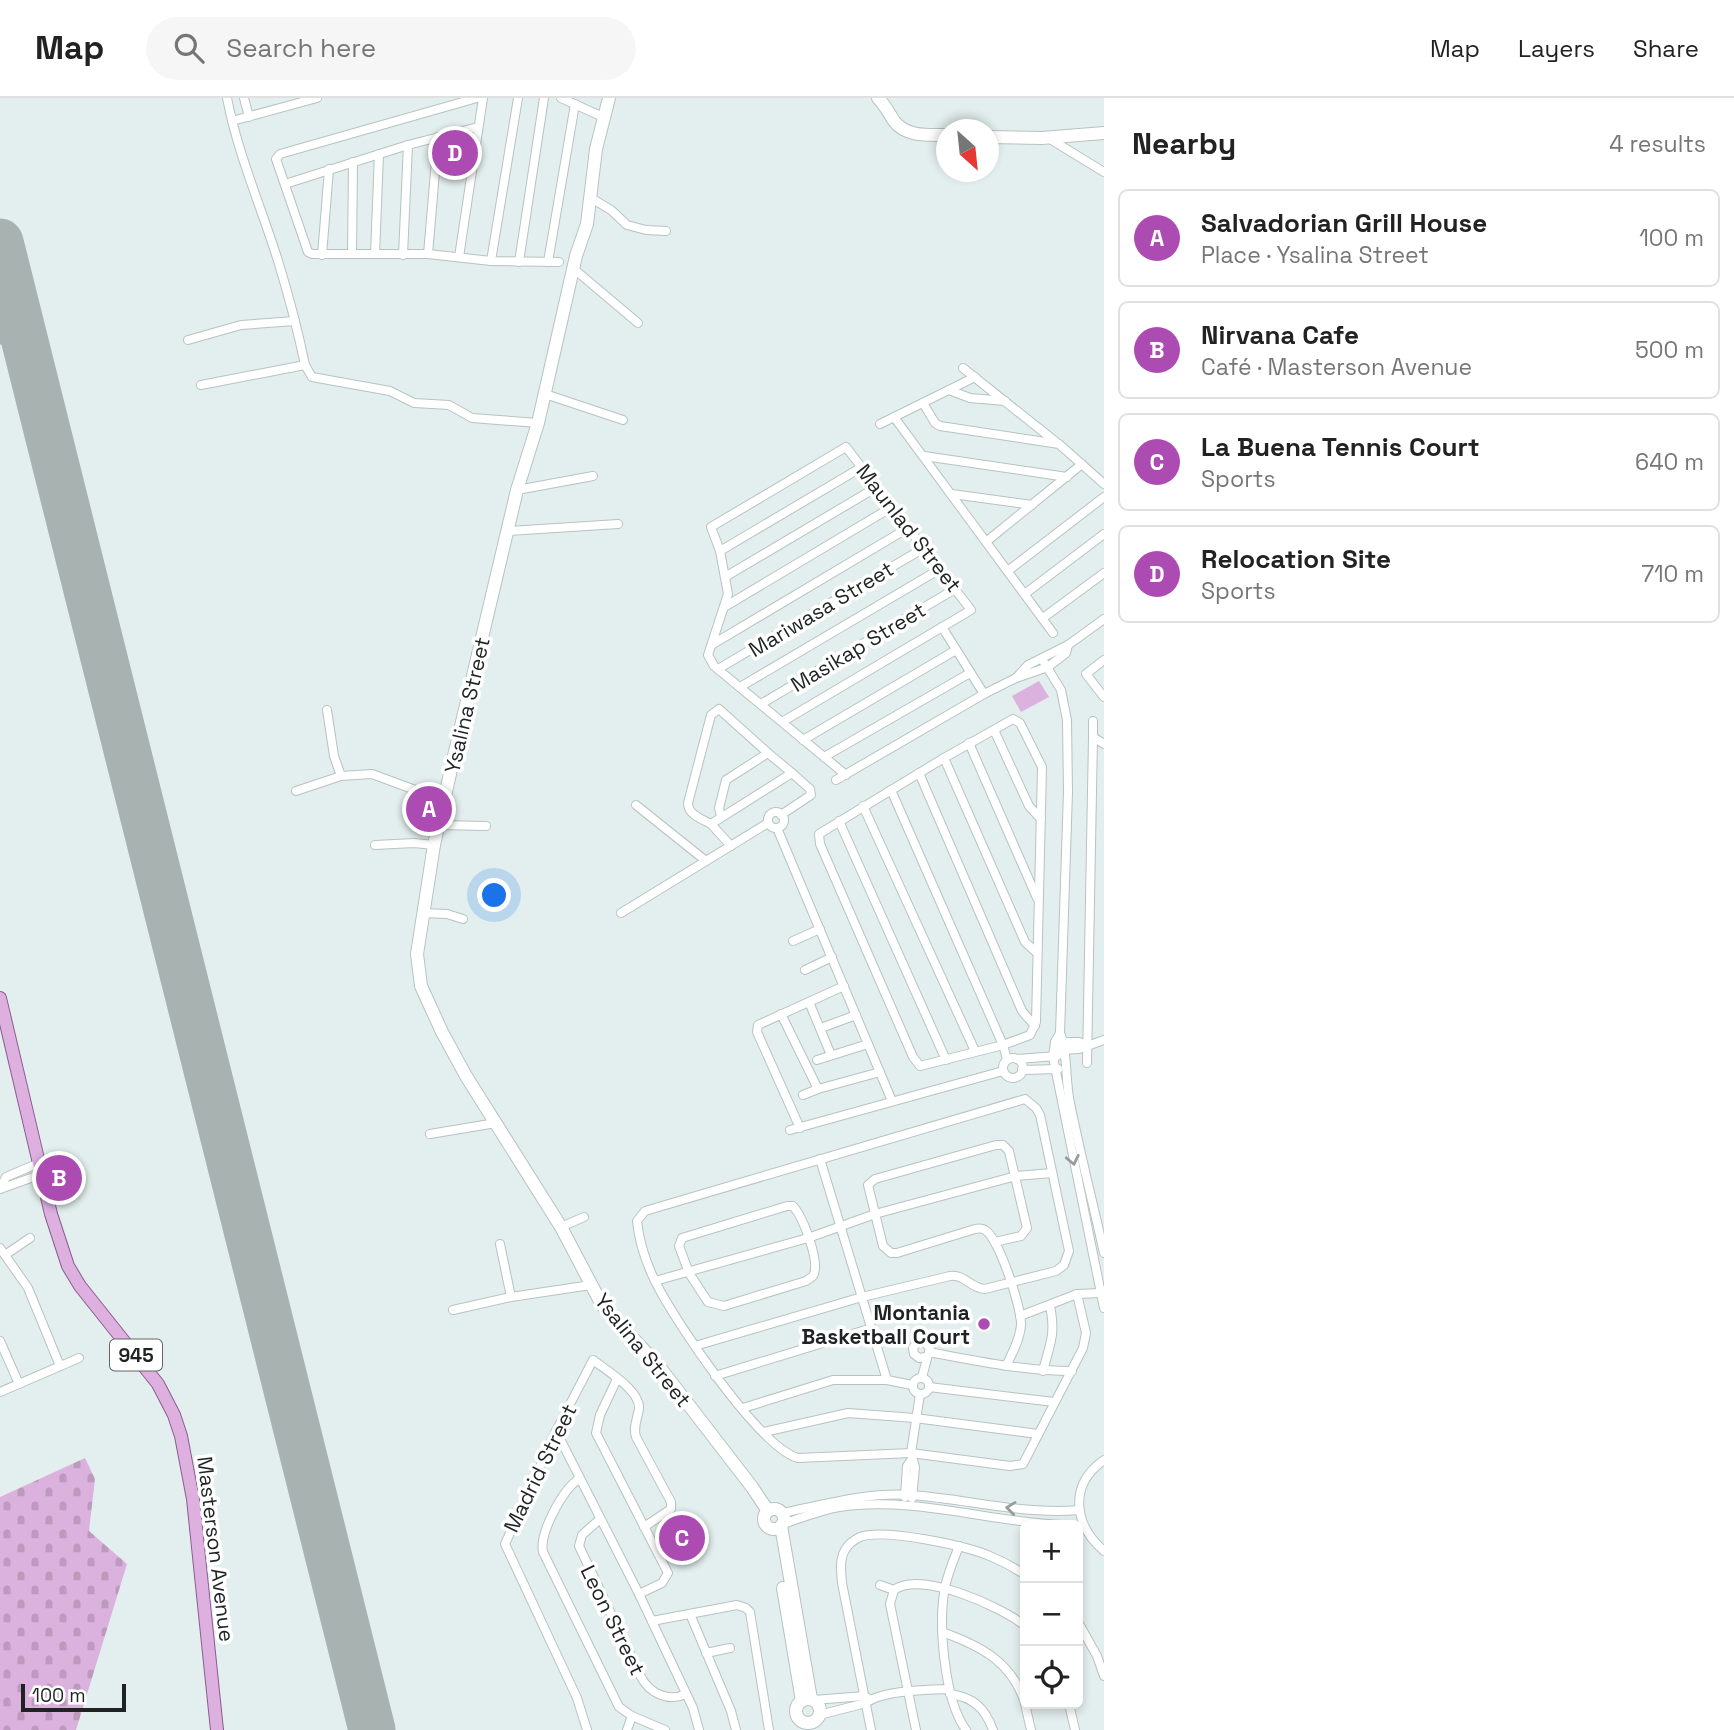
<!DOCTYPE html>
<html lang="en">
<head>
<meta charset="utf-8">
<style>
	body { margin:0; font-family:"Space Grotesk",sans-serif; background:#f6f6f6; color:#222 }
	.controls { position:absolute; right:21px; bottom:21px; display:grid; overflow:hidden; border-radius:10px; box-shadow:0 4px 10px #0003 }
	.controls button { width:63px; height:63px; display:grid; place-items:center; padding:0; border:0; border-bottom:2px solid #e0e0e0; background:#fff; color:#222; font:35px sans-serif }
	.compass { position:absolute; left:936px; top:21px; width:63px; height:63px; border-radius:50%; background:#fff; box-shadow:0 4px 10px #0003; rotate:153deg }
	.scale { position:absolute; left:21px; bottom:18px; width:105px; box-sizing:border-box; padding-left:7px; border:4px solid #1f2323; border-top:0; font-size:19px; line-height:24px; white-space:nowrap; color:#1f2323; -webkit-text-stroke:5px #fff; paint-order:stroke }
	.you { position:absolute; left:495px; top:798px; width:24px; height:24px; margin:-18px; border:5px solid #fff; border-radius:50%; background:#1a73e8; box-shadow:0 0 0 10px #1a73e833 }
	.badge { display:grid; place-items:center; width:46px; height:46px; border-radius:50%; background:#ac4bb2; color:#fff; font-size:23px; font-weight:700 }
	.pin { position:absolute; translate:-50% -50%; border:4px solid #fff; box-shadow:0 2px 7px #0006 }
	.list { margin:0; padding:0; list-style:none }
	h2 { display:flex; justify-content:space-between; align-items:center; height:91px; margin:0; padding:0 28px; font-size:30px }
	h2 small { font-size:23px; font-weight:400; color:#767676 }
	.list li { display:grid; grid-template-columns:46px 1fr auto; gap:21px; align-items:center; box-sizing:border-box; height:98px; margin:0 14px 14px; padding:0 14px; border:2px solid #e0e0e0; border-radius:10px }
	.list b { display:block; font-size:26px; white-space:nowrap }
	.list p { margin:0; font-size:23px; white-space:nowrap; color:#767676 }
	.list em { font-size:23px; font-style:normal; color:#767676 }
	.icon { flex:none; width:38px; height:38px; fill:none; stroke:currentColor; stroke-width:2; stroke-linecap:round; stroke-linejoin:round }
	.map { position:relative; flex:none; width:1104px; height:1632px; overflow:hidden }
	header { display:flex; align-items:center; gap:42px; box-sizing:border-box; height:98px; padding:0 35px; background:#fff; border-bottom:2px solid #e0e0e0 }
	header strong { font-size:33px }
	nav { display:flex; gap:38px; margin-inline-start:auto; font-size:24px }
	.search { width:490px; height:63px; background:#f6f6f6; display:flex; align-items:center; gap:18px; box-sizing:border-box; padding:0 24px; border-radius:38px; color:#767676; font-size:26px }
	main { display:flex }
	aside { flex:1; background:#fff }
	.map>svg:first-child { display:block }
</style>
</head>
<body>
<header>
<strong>Map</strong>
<div class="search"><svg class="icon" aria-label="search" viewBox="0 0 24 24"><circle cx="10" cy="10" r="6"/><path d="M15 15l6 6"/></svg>Search here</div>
<nav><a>Map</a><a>Layers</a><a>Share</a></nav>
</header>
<main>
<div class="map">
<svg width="1104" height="1632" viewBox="0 0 1104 1632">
	<defs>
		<pattern id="cemetery-stones" width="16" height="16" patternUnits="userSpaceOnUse" patternTransform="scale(1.75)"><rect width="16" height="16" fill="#dbb2dd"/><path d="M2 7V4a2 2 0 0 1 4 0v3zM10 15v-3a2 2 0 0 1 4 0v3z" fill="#bc99bd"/></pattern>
	</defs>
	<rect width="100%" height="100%" fill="#e3efee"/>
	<polygon fill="url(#cemetery-stones)" points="85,1360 95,1381 89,1433 127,1466 76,1632 0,1632 0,1399"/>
	<g fill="#dbb2dd">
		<polygon points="1039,583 1049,599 1021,614 1012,598"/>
		<polygon points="683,1421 698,1451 681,1460 666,1429"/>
	</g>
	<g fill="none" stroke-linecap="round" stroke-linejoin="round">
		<polyline stroke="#a8b2b0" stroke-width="19" points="0,237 22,231"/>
		<polyline stroke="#a8b2b0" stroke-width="47" points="0,144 372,1632"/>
		<defs>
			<g id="street">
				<path d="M227,0C238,57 262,111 279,166C289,199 298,233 305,267L312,279L390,293L414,305L449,307L472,320L538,325"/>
				<polyline points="244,0 249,19"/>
				<polyline points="477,0 280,56 276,61 308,154 312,156 428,156 491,163 559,164"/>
				<polyline points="561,0 603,19"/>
				<polyline points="232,23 317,0"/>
				<polyline points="1050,41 1104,74"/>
				<polyline points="285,86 408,47 478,29"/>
				<polyline points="591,100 611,112 627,127 646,132 666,133"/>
				<polyline points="352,156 353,64"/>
				<polyline points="375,156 379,56"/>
				<polyline points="428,156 438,39"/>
				<polyline points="322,157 329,71"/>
				<polyline points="403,157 408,47"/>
				<polyline points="459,159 483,0"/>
				<polyline points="491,163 518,0"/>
				<polyline points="519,164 544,0"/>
				<polyline points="548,164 575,6"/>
				<polyline points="574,171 638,225"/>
				<polyline points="188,242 241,227 295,223"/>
				<polyline points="963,270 1056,344"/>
				<polyline points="201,287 305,267"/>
				<polyline points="949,292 970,300 1005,303"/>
				<polyline points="545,296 623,322"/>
				<polyline points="923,305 935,325 940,328 1059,346 1104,386"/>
				<polyline points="894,319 1053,535"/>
				<polyline points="880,326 975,279"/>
				<polyline points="924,358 1067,379"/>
				<polyline points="517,392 593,378"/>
				<polyline points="952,396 1032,407"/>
				<polyline points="509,433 618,426"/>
				<polyline points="987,443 1082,366"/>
				<polyline points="720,453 862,369"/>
				<polyline points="1009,472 1104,399"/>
				<polyline points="725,479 877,389"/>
				<polyline points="1026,495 1104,436"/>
				<polyline points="726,508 892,409"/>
				<polyline points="1043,520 1104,475"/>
				<polyline points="942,529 984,596"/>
				<polyline points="713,546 908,430"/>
				<polyline points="1042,561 1061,592 1067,622 1068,694 1060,935 1055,944 1053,959 1104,1210"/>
				<polyline points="1104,562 1086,576 1104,599"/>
				<polyline points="718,571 924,450"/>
				<polyline points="1016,580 1028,567 1068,547 1104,521"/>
				<polyline points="740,589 940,471"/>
				<polyline points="761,606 955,491"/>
				<polyline points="327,612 334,658 341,678"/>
				<polygon points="1013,621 1020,625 1042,669 1036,924 1030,937 1003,947 920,968 913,959 820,746 819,736 944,660"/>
				<polyline points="1093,623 1093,639"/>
				<polyline points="782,624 971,512 846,349 711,429 720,453 728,496 708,557 714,568 846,677"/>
				<polyline points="994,632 1029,708 1041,721"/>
				<polyline points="803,642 956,552"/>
				<polyline points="969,645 1037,800"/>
				<polyline points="768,655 792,675"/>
				<polyline points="824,659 970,575"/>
				<polyline points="944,660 1025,844 1036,854"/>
				<polyline points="919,675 1022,913 1035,928"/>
				<polyline points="836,682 984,596 1016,580 1048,569 1066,555 1068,547"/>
				<polyline points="891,692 1003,947 1007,961"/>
				<polyline points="296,693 341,678 372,676 445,703"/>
				<polyline points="636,707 706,763"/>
				<polyline points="863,708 975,953"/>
				<circle cx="776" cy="722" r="8"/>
				<polyline points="839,723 946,962"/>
				<path d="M711,726C702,721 688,717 688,705L711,617L719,611L768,655L726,682L719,710L721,719"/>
				<polyline points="439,727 486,728"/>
				<polyline points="777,730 892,1003"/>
				<polyline points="375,747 414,745 434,747"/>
				<polyline points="731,748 711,726 792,675 810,691 811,697 781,717"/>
				<polyline points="423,815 447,816 463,821"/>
				<polyline points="621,815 768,725"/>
				<polyline points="793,843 820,831"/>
				<polyline points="805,872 832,859"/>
				<polyline points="809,904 831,957"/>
				<polyline points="781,916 818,991"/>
				<polyline points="821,930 856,917"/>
				<path d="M1060,935C1068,955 1065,983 1070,1005C1080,1055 1093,1105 1104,1155"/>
				<polyline points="1060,944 1079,944 1088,947"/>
				<polyline points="1060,952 1079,951 1104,942"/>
				<circle cx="1013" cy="970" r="10"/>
				<polyline points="1017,961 1057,958"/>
				<polyline points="817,962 868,946"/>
				<polyline points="1087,965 1093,639 1104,646"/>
				<polyline points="1022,972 1058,971"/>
				<polyline points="803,997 818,991 880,974"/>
				<polyline points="800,1030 757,934 758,927 844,888"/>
				<polyline points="790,1032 1003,973"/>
				<polyline points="430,1036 496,1025"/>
				<polyline points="820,1061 887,1282"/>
				<polyline points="0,1091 6,1079 39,1065"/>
				<polyline points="0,1091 42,1076"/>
				<path d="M787,1108H793C803,1119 821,1165 813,1178L806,1183L724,1208L708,1204L689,1175L679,1148L682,1140Z"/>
				<polyline points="561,1129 584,1119"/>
				<path d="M995,1144L1021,1138L1027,1130L1009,1053L1003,1047H996L875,1081L868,1087L883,1148L891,1155H897L975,1131C979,1130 982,1130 985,1132C999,1140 1022,1211 1021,1227C1020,1241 1012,1256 1006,1268"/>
				<polyline points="500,1146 511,1199"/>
				<polyline points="0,1150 28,1190 60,1268"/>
				<polyline points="5,1157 30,1140"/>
				<polyline points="655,1183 808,1140 875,1116 1016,1078 1052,1075"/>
				<polyline points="453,1212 511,1199 591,1187"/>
				<polyline points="1020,1218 1077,1196 1101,1195"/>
				<polyline points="0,1243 19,1286"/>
				<path d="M695,1248L862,1199L950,1178C965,1176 970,1190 985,1191L1056,1173L1064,1167L1069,1153L1040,1017L1036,1010L1025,1001L645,1113L637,1123C639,1143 647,1167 656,1185C675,1223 759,1349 798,1360L911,1355L1010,1368L1023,1366L1083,1250L1086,1235L1077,1196"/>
				<path d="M929,1254C977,1263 1024,1273 1072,1273"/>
				<path d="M1043,1273C1050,1245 1056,1237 1050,1208"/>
				<polyline points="715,1278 872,1230"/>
				<polyline points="922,1279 930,1250 923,1243 917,1244 913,1250 914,1256 919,1260 926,1259"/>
				<circle cx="921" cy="1288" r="8"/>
				<polyline points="617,1281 600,1317 596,1335 668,1475 662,1485 639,1496"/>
				<polyline points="929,1289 1054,1304"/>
				<polyline points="0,1294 79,1260"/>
				<polyline points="743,1310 833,1282 887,1282 912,1287"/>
				<polyline points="556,1333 639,1496 693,1610 699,1632"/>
				<polyline points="764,1334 848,1315 915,1320 1038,1336"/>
				<path d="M1104,1362C1068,1387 1074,1427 1104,1453"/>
				<path d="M579,1381C563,1391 539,1435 543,1454L619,1609L632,1618L665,1632"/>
				<polyline points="905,1399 907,1368 912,1361"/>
				<polyline points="912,1400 915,1369 911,1355 920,1296"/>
				<path d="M783,1415C826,1406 867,1394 911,1397C968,1401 1022,1417 1079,1412"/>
				<path d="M600,1421L582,1437L579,1448L641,1579C650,1596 669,1604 686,1596"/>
				<path d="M783,1426C801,1420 821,1412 839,1409C914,1398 989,1424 1063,1427"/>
				<path d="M959,1448C954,1461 948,1475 945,1489C938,1525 944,1602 966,1632"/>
				<polyline points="880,1487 894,1492"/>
				<polyline points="690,1516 731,1613 736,1632"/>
				<polyline points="652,1523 737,1507 746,1510 750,1514 769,1632"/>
				<polyline points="1078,1524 1097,1558 1104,1578"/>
				<path d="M942,1534C981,1548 1012,1564 1025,1605"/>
				<polyline points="706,1555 730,1550"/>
				<path d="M950,1596C973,1599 985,1610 993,1632"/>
				<polyline points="814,1602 864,1598 868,1600"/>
				<polyline points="1025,1606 1031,1632"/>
				<polyline points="1069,1606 1075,1632"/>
				<path d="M819,1617L866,1605C882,1592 928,1592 949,1591"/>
				<path d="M587,1632L577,1600L505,1446L556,1333L593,1262C606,1272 641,1293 639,1311C637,1322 633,1329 636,1339L671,1404V1411L644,1429"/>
				<polyline points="627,1632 632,1618"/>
				<path d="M871,1632L842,1485C841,1472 839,1459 847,1449C850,1445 856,1441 860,1439C884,1430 968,1448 992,1459C1004,1464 1015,1470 1025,1477"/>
				<path d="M916,1632L890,1506L894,1492C921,1472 1002,1509 1025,1528"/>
			</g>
			<g id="secondary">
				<polyline points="609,0 596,51 587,126 576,158 538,325 517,392 454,658 434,747 417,856 421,888 442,934 466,978 561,1129 602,1207 658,1267 752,1389 768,1413"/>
				<path d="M878,0C885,7 889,15 894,23C906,39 928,37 946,37"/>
				<polyline points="988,39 1042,40 1104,35"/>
				<circle cx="774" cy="1421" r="10"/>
				<polyline points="781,1428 811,1601"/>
				<polyline points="783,1490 802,1603"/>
				<circle cx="808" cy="1613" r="12"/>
			</g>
			<polyline id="primary" points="0,900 51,1116 68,1168 80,1188 158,1286 174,1317 181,1338 193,1401 217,1632"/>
		</defs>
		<use href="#street" stroke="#b7c3c1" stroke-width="10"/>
		<use href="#secondary" stroke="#b7c3c1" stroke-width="14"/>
		<use href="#primary" stroke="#8c5d90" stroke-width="14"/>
		<use href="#street" stroke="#fff" stroke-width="8"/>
		<use href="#secondary" stroke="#fff" stroke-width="12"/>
		<use href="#primary" stroke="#ddb0df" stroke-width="12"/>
	</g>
	<defs><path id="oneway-chevron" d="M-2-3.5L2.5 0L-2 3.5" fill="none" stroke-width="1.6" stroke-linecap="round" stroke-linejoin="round" transform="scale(1.75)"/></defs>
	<g stroke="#9a9c9c">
		<use href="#oneway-chevron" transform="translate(1073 1062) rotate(78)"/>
		<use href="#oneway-chevron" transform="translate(1011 1410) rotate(-173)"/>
	</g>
	<circle fill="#ac4bb2" stroke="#fff" stroke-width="2.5" cx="984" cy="1226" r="7"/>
	<g text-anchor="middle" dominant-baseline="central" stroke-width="7" stroke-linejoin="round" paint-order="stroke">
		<rect fill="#fff" stroke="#626565" stroke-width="2" x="110" y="1241.5" width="52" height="31" rx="5"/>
		<g font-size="19" font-weight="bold" fill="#1f2323">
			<text x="136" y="1257">945</text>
		</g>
		<g font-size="21" fill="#1f2323" stroke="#fff">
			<text transform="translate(909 430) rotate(52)">Maunlad Street</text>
			<text transform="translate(821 511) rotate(-31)">Mariwasa Street</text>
			<text transform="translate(858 549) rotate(-31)">Masikap Street</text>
			<text transform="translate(467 607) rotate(-77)">Ysalina Street</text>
			<text transform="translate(643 1252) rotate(51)">Ysalina Street</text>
			<text transform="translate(540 1370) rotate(-64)">Madrid Street</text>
			<text transform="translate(216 1451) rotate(83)">Masterson Avenue</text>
			<text transform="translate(613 1522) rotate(64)">Leon Street</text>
		</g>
		<g font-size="21" font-weight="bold" fill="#1f2323" stroke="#fff" text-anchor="end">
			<text x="970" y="1214">Montania<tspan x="970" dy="24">Basketball Court</tspan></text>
		</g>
	</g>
</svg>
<div class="controls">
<button>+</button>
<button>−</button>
<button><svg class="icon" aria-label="locate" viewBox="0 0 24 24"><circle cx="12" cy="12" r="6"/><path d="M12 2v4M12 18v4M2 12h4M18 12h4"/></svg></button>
</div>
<svg class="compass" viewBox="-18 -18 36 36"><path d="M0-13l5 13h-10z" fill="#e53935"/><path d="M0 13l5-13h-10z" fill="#767676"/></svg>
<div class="scale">100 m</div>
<div class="you"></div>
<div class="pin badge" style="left:429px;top:711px">A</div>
<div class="pin badge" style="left:59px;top:1080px">B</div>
<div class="pin badge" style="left:682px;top:1440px">C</div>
<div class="pin badge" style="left:455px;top:55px">D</div>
</div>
<aside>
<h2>Nearby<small>4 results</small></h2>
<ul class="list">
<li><span class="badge">A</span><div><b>Salvadorian Grill House</b><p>Place · Ysalina Street</p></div><em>100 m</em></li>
<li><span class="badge">B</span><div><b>Nirvana Cafe</b><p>Café · Masterson Avenue</p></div><em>500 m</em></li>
<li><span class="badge">C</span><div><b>La Buena Tennis Court</b><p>Sports</p></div><em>640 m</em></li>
<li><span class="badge">D</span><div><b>Relocation Site</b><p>Sports</p></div><em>710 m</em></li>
</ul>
</aside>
</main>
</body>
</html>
